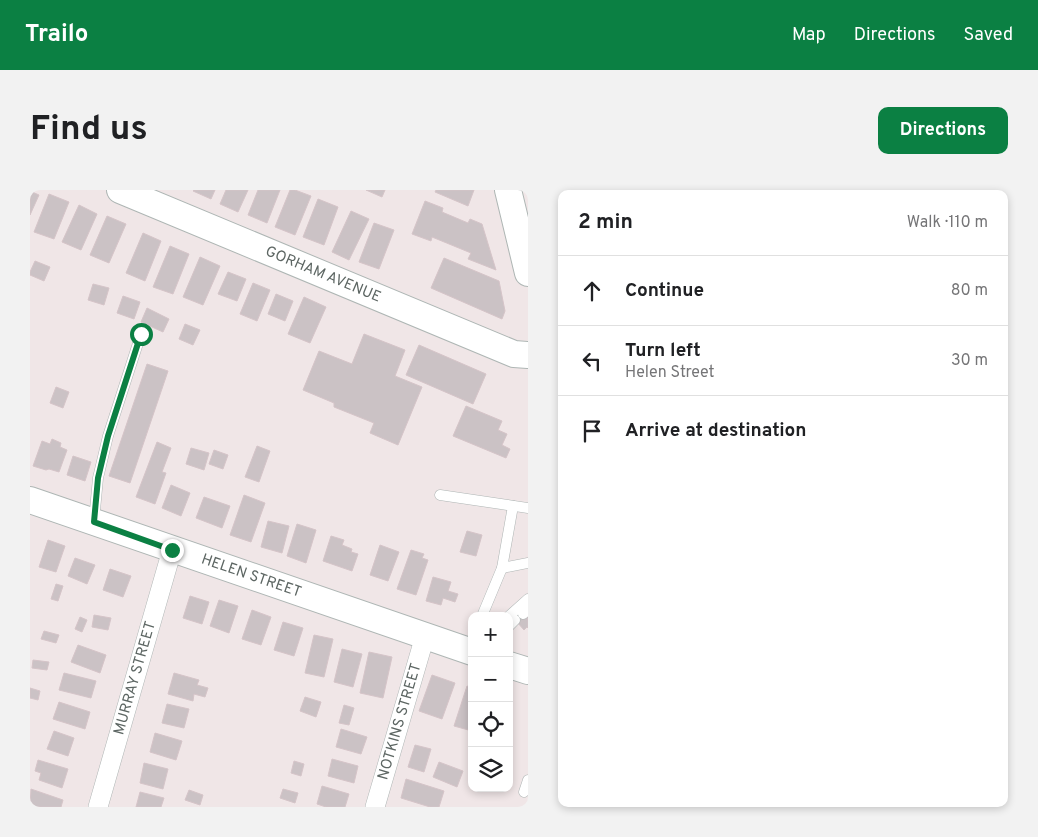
<!DOCTYPE html>
<html lang="en">
<head>
<meta charset="utf-8">
<style>
	body { margin:0; font-family:Overpass,sans-serif; background:#f2f2f2; color:#202124 }
	.controls { position:absolute; right:15px; bottom:15px; display:grid; overflow:hidden; border-radius:10px; box-shadow:0 2px 8px #0003 }
	.controls button { width:45px; height:45px; display:grid; place-items:center; padding:0; border:0; border-bottom:1px solid #e0e0e0; background:#fff; color:#202124; font:25px sans-serif }
	.stop { position:absolute; width:15px; height:15px; margin:-11px; border:4px solid #0b8043; border-radius:50%; background:#fff }
	.stop.end { background:#0b8043; border-color:#fff; box-shadow:0 1px 5px #0008 }
	.list { margin:0; padding:0; list-style:none }
	h2 { display:flex; justify-content:space-between; align-items:center; height:65px; margin:0; padding:0 20px; font-size:21px }
	h2 small { font-size:16px; font-weight:400; color:#757577 }
	.list li { display:grid; grid-template-columns:32px 1fr auto; gap:15px; align-items:center; box-sizing:border-box; height:70px; padding:0 20px; border-top:1px solid #e0e0e0 }
	.list b { display:block; font-size:19px; white-space:nowrap }
	.list p { margin:0; font-size:16px; white-space:nowrap; color:#757577 }
	.list em { font-size:16px; font-style:normal; color:#757577 }
	.icon { flex:none; width:28px; height:28px; fill:none; stroke:currentColor; stroke-width:2; stroke-linecap:round; stroke-linejoin:round }
	.map { position:relative; flex:none; width:498px; height:617px; overflow:hidden; border-radius:10px }
	header { display:flex; align-items:center; gap:30px; box-sizing:border-box; height:70px; padding:0 25px; background:#0b8043; color:#fff }
	header strong { font-size:24px }
	nav { display:flex; gap:28px; margin-inline-start:auto; font-size:18px }
	.intro { display:flex; align-items:center; justify-content:space-between; box-sizing:border-box; height:120px; padding:0 30px }
	h1 { margin:0; font-size:35px }
	.button { padding:12px 22px; border-radius:10px; background:#0b8043; color:#fff; font-size:18px; font-weight:700 }
	main { display:flex; gap:30px; padding:0 30px }
	aside { flex:1; background:#fff; border-radius:10px; box-shadow:0 2px 8px #0003 }
	.map>svg:first-child { display:block }
</style>
</head>
<body>
<header>
<strong>Trailo</strong>
<nav><a>Map</a><a>Directions</a><a>Saved</a></nav>
</header>
<div class="intro"><h1>Find us</h1><a class="button">Directions</a></div>
<main>
<div class="map">
<svg width="498" height="617" viewBox="0 0 498 617">
	<rect width="100%" height="100%" fill="#f0e6e7"/>
	<g fill="#cbc2c5" stroke="#d5c4c8">
		<polygon points="164,0 185,0 181,9 163,1"/>
		<polygon points="196,0 218,0 208,22 190,14"/>
		<polygon points="228,0 250,0 237,33 218,25"/>
		<polygon points="260,0 265,0 281,6 265,45 245,37"/>
		<polygon points="336,0 355,0 352,7"/>
		<polygon points="406,0 444,0 438,16 405,2"/>
		<polygon points="0,1 9,5 0,25"/>
		<polygon points="19,4 39,12 24,49 4,42"/>
		<polygon points="288,9 308,17 294,55 273,47"/>
		<polygon points="395,11 413,18 412,22 438,33 440,29 452,34 466,80 438,69 441,63 402,47 401,51 382,44"/>
		<polygon points="49,15 67,24 51,60 32,52"/>
		<polygon points="321,21 339,29 319,70 302,62"/>
		<polygon points="77,26 96,34 79,73 60,65"/>
		<polygon points="344,33 364,40 349,79 329,72"/>
		<polygon points="113,43 131,51 115,91 96,83"/>
		<polygon points="140,56 159,64 143,104 123,97"/>
		<polygon points="170,67 190,76 173,115 153,107"/>
		<polygon points="414,68 469,91 475,121 472,129 401,98"/>
		<polygon points="5,71 20,77 14,91 0,85 0,82"/>
		<polygon points="198,82 216,89 207,111 188,104"/>
		<polygon points="223,93 240,100 227,131 210,124"/>
		<polygon points="63,94 79,98 74,115 58,110"/>
		<polygon points="246,104 263,111 255,131 238,124"/>
		<polygon points="93,106 110,112 104,129 87,123"/>
		<polygon points="274,107 296,117 280,153 258,144"/>
		<polygon points="117,118 139,129 133,142 111,132"/>
		<polygon points="155,134 170,140 163,155 149,149"/>
		<polygon points="334,144 375,160 365,186 392,197 368,255 340,243 344,233 304,217 304,213 273,200 289,161 322,174"/>
		<polygon points="389,155 456,184 443,214 376,185"/>
		<polygon points="117,174 138,181 100,293 79,286"/>
		<polygon points="26,197 39,202 33,218 20,213"/>
		<polygon points="436,216 472,231 468,240 477,244 472,255 480,259 476,268 423,246"/>
		<polygon points="22,249 31,253 30,257 37,260 29,282 19,279 16,280 3,276 12,251 20,254"/>
		<polygon points="127,252 141,258 132,282 136,283 125,314 106,307"/>
		<polygon points="227,256 240,261 229,292 215,287"/>
		<polygon points="161,258 179,263 174,280 156,274"/>
		<polygon points="184,260 198,265 193,279 179,274"/>
		<polygon points="43,266 61,272 55,291 37,285"/>
		<polygon points="141,295 160,303 151,326 132,318"/>
		<polygon points="214,305 235,313 221,352 200,345"/>
		<polygon points="174,307 200,316 192,338 166,328"/>
		<polygon points="238,331 259,336 252,363 231,357"/>
		<polygon points="267,334 286,340 276,373 257,366"/>
		<polygon points="437,341 452,345 446,366 430,362"/>
		<polygon points="301,346 314,350 312,355 322,359 321,362 328,364 322,381 293,371"/>
		<polygon points="18,350 35,356 26,382 9,377"/>
		<polygon points="350,355 369,362 358,391 340,385"/>
		<polygon points="381,360 394,364 392,368 398,370 386,405 367,399"/>
		<polygon points="45,368 65,375 57,394 38,386"/>
		<polygon points="80,379 101,386 93,407 73,400"/>
		<polygon points="403,387 421,392 418,401 428,404 425,412 413,408 411,415 396,411"/>
		<polygon points="26,394 33,396 28,411 21,409"/>
		<polygon points="160,406 179,412 172,434 153,428"/>
		<polygon points="189,410 208,416 199,443 180,436"/>
		<polygon points="222,420 241,427 231,455 212,449"/>
		<polygon points="486,420 498,427 498,438 497,437 494,440 481,425"/>
		<polygon points="64,425 81,428 78,440 62,437"/>
		<polygon points="50,427 57,430 52,442 45,439"/>
		<polygon points="253,432 273,438 264,466 244,460"/>
		<polygon points="14,441 29,445 26,453 11,449"/>
		<polygon points="284,445 303,449 294,487 275,483"/>
		<polygon points="48,455 76,465 70,483 41,472"/>
		<polygon points="312,459 332,464 323,497 304,492"/>
		<polygon points="339,462 362,467 353,508 330,503"/>
		<polygon points="3,470 19,472 17,480 2,478"/>
		<polygon points="34,483 66,491 61,508 29,500"/>
		<polygon points="144,483 169,490 167,495 178,498 175,507 164,504 163,511 138,504"/>
		<polygon points="402,485 425,493 412,529 389,521"/>
		<polygon points="437,496 442,498 442,541 424,536"/>
		<polygon points="0,498 10,501 8,510 0,508"/>
		<polygon points="275,507 291,512 286,527 270,521"/>
		<polygon points="29,512 60,522 55,539 23,529"/>
		<polygon points="137,514 159,519 154,538 132,533"/>
		<polygon points="314,515 324,518 319,535 309,533"/>
		<polygon points="311,539 337,547 331,564 306,557"/>
		<polygon points="24,541 44,548 38,566 17,559"/>
		<polygon points="125,543 152,551 146,570 120,562"/>
		<polygon points="385,555 401,559 394,582 378,577"/>
		<polygon points="302,569 328,576 324,593 298,586"/>
		<polygon points="8,570 38,579 32,598 9,590 11,583 5,581"/>
		<polygon points="264,571 274,574 271,586 261,583"/>
		<polygon points="409,572 433,581 427,597 403,587"/>
		<polygon points="114,573 138,579 133,599 110,593"/>
		<polygon points="376,589 414,601 409,617 400,617 371,608"/>
		<polygon points="292,596 319,604 315,617 296,617 287,614"/>
		<polygon points="1,599 33,610 31,617 0,617"/>
		<polygon points="253,599 268,603 265,613 250,608"/>
		<polygon points="159,600 173,605 170,615 155,610"/>
		<polygon points="110,602 134,608 131,617 106,617"/>
	</g>
	<g fill="none" stroke-linecap="round" stroke-linejoin="round">
		<defs>
			<g id="lane">
				<polyline points="410,305 498,318"/>
				<polyline points="64,331 68,288 78,246 111,144"/>
				<polyline points="472,378 498,373"/>
				<polyline points="493,424 498,420"/>
				<polyline points="452,426 472,378 483,316"/>
				<polyline points="479,426 498,409"/>
				<polyline points="479,436 485,430"/>
				<polyline points="494,602 498,590"/>
			</g>
			<g id="street">
				<path id="s1" d="M68,617L142,360"/>
				<path id="s2" d="M345,617L395,446"/>
			</g>
			<g id="secondary">
				<path id="s3" d="M90,0L484,164L498,165"/>
				<polyline points="478,0 498,83"/>
				<path id="s4" d="M0,310L442,462"/>
				<polyline points="479,475 498,481"/>
			</g>
		</defs>
		<use href="#lane" stroke="#aeb5b4" stroke-width="11"/>
		<use href="#street" stroke="#aeb5b4" stroke-width="20"/>
		<use href="#secondary" stroke="#aeb6b4" stroke-width="28"/>
		<use href="#lane" stroke="#fff" stroke-width="10"/>
		<use href="#street" stroke="#fff" stroke-width="19"/>
		<use href="#secondary" stroke="#fff" stroke-width="26"/>
	</g>
	<g fill="none" stroke-linecap="round" stroke-linejoin="round">
		<polyline stroke="#0b8043" stroke-width="6" points="111,144 78,246 68,288 64,332 142,360"/>
	</g>
	<g text-anchor="middle" dominant-baseline="central" stroke-width="5" stroke-linejoin="round" paint-order="stroke">
		<g font-size="15" fill="#5d6663" stroke="#fff">
			<text stroke="none"><textPath href="#s3" startOffset="220">GORHAM AVENUE</textPath></text>
			<text stroke="none"><textPath href="#s4" startOffset="234">HELEN STREET</textPath></text>
			<text stroke="none"><textPath href="#s1" startOffset="134">MURRAY STREET</textPath></text>
			<text stroke="none"><textPath href="#s2" startOffset="89">NOTKINS STREET</textPath></text>
		</g>
	</g>
</svg>
<div class="controls">
<button>+</button>
<button>−</button>
<button><svg class="icon" aria-label="locate" viewBox="0 0 24 24"><circle cx="12" cy="12" r="6"/><path d="M12 2v4M12 18v4M2 12h4M18 12h4"/></svg></button>
<button><svg class="icon" aria-label="layers" viewBox="0 0 24 24"><path d="M12 4l9 5-9 5-9-5zM3 14l9 5 9-5"/></svg></button>
</div>
<div class="stop" style="left:111px;top:144px"></div>
<div class="stop end" style="left:142px;top:360px"></div>
</div>
<aside>
<h2>2 min<small>Walk · 110 m</small></h2>
<ul class="list">
<li><svg class="icon" aria-label="ahead" viewBox="0 0 24 24"><path d="M12 20V5M6 11l6-6 6 6"/></svg><div><b>Continue</b></div><em>80 m</em></li>
<li><svg class="icon" aria-label="left" viewBox="0 0 24 24"><path d="M17 20v-9H6M10 6l-5 5 5 5"/></svg><div><b>Turn left</b><p>Helen Street</p></div><em>30 m</em></li>
<li><svg class="icon" aria-label="arrive" viewBox="0 0 24 24"><path d="M6 21V4h12l-3 4 3 4H6"/></svg><div><b>Arrive at destination</b></div></li>
</ul>
</aside>
</main>
</body>
</html>
